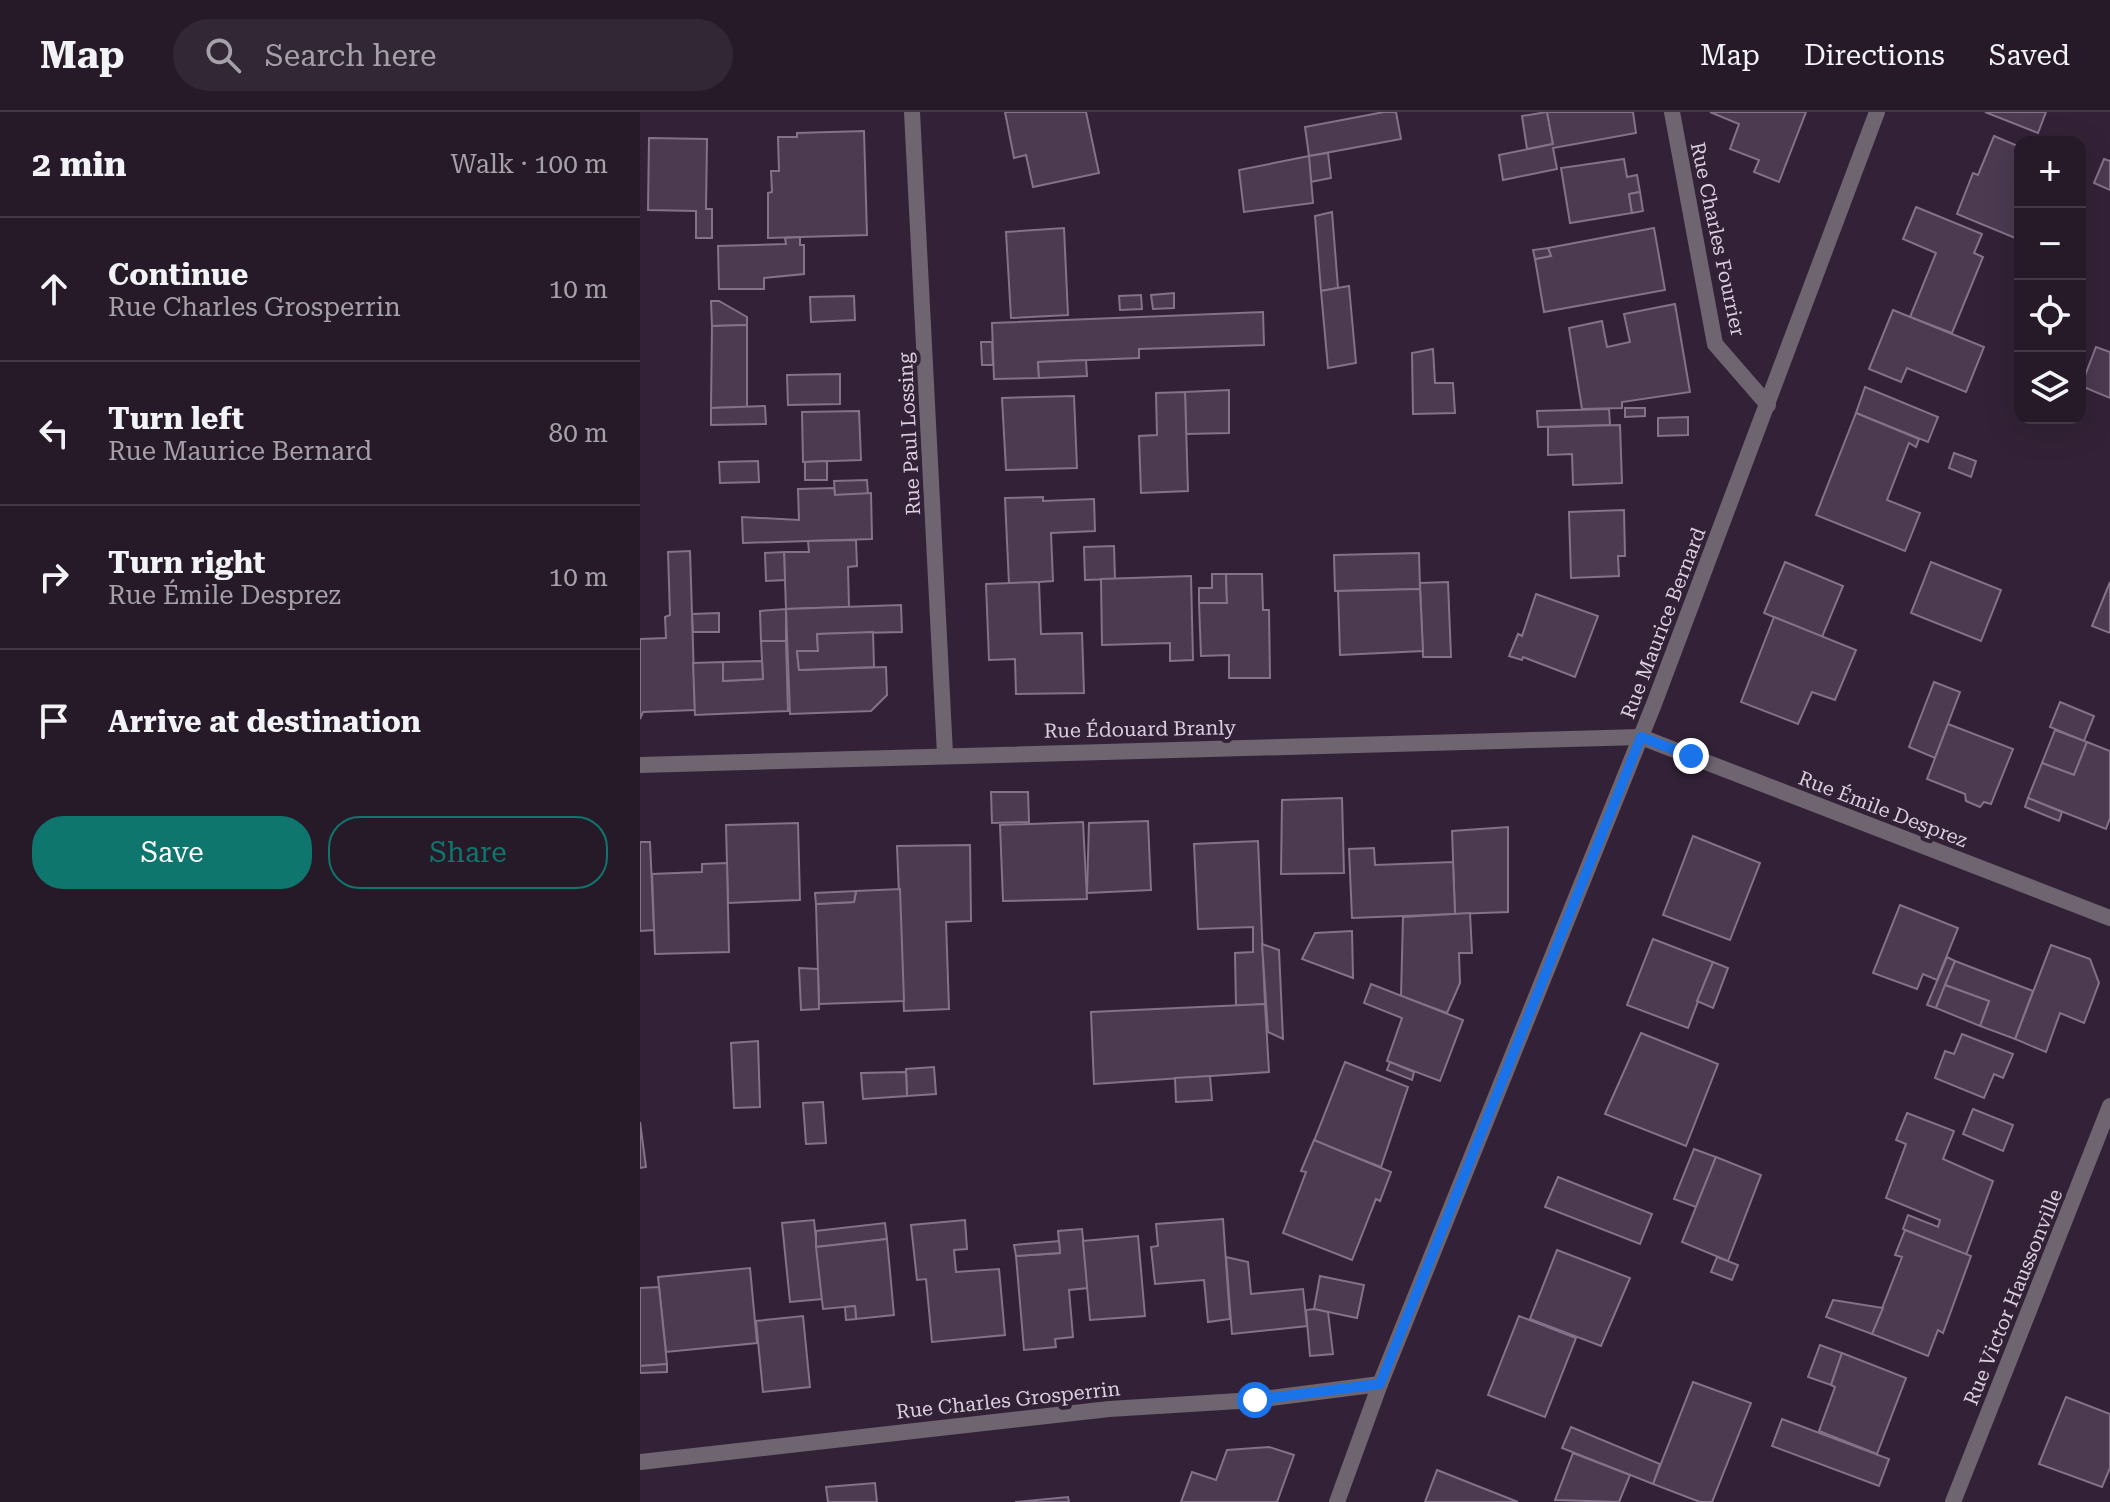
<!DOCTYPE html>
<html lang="en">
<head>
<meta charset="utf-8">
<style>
	body { margin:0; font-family:"Roboto Serif",serif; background:#322735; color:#f1f3f6 }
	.controls { position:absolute; right:24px; top:24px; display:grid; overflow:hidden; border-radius:16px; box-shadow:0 8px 32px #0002 }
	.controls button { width:72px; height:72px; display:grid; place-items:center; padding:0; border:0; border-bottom:2px solid #423846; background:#261a29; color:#f1f3f6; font:40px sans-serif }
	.stop { position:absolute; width:24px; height:24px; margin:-18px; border:6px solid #1a73e8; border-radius:50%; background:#fff }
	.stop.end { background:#1a73e8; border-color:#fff; box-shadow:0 2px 8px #0008 }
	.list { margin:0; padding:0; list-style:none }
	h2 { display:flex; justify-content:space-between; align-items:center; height:104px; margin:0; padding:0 32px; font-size:34px }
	h2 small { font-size:26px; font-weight:400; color:#a4a1a8 }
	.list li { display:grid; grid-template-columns:52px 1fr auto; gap:24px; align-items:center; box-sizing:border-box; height:144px; padding:0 32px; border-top:2px solid #423846 }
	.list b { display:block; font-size:30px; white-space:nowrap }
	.list p { margin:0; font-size:26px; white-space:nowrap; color:#a4a1a8 }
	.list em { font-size:26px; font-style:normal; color:#a4a1a8 }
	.actions { display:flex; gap:16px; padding:24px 32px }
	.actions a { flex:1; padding:18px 0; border:2px solid #0f766e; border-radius:32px; text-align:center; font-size:28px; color:#0f766e }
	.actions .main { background:#0f766e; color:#fff }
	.icon { flex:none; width:44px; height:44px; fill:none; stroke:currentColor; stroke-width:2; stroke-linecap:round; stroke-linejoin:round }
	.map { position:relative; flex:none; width:1470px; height:1390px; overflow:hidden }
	header { display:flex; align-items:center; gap:48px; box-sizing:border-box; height:112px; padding:0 40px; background:#261a29; border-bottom:2px solid #423846 }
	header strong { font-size:38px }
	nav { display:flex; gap:44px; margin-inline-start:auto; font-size:28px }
	.search { width:560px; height:72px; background:#322735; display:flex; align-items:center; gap:20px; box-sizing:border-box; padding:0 28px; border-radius:44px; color:#a4a1a8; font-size:30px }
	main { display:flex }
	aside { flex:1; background:#261a29 }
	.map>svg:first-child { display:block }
</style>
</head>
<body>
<header>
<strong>Map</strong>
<div class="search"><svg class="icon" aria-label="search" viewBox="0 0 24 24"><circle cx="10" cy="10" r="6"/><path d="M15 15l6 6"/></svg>Search here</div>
<nav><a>Map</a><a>Directions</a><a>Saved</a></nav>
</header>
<main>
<aside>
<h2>2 min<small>Walk · 100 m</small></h2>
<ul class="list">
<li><svg class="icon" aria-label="ahead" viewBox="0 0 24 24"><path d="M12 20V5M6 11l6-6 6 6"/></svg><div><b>Continue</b><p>Rue Charles Grosperrin</p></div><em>10 m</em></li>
<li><svg class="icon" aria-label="left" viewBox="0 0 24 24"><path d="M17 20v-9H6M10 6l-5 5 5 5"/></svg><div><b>Turn left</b><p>Rue Maurice Bernard</p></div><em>80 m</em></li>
<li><svg class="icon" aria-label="right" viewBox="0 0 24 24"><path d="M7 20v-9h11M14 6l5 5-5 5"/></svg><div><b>Turn right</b><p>Rue Émile Desprez</p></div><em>10 m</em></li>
<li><svg class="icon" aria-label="arrive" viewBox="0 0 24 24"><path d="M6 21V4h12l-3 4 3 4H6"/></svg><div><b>Arrive at destination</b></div></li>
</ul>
<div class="actions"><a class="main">Save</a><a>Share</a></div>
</aside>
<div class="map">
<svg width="1470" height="1390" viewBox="0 0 1470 1390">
	<rect width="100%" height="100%" fill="#332237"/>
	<g fill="#4b3a50" stroke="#84718a" stroke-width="2">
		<polygon points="365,0 446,0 459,61 393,75 386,43 374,46"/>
		<polygon points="744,0 756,0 761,27 669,44 665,15"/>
		<polygon points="907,0 913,32 887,37 882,4"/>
		<polygon points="907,0 993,0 996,21 913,36 917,57 863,68 859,43 913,32"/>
		<polygon points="1070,0 1166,0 1139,70 1114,60 1119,48 1090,37 1099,12"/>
		<polygon points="1345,0 1406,0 1398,21"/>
		<polygon points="224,19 227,123 128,126 128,81 132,80 131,59 139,59 138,25 157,25 157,21"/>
		<polygon points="1354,24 1380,35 1380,128 1317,102 1333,61 1338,63"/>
		<polygon points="9,26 67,27 66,97 72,97 72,126 56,126 56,99 8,98"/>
		<polygon points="688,41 691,66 670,70 669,44"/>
		<polygon points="669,44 673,91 604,100 599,58"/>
		<polygon points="984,47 987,65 997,63 1000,80 989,82 992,101 930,111 921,56"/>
		<polygon points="1464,47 1470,49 1470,78 1454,71"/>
		<polygon points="1000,80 1003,99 992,101 989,82"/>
		<polygon points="1276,95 1342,122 1334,141 1343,145 1312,221 1270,205 1296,141 1263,127"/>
		<polygon points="692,100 698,176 681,179 675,104"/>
		<polygon points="424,116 428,203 371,206 366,120"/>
		<polygon points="1014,116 1025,178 904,200 895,147 911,144 908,136"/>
		<polygon points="160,125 160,133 164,133 164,162 124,166 124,177 79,177 78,134 146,132 145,126"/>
		<polygon points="908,136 911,144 895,147 893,138"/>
		<polygon points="709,174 716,251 688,256 681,179"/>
		<polygon points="534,181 534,196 513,197 511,183"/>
		<polygon points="501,183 502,197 480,198 479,184"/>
		<polygon points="214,184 215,208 171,210 170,185"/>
		<polygon points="71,189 79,189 107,205 107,213 72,214"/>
		<polygon points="1035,192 1050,280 982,290 982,296 942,297 929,216 962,209 967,235 990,230 984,202"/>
		<polygon points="1253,198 1344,235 1326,280 1267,256 1261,270 1229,257"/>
		<polygon points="623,200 624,233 499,237 499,246 398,250 399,266 354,267 352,211"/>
		<polygon points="107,213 107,295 71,296 72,214"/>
		<polygon points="341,230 352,230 353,253 342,253"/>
		<polygon points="1456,235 1470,240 1470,286 1441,274"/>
		<polygon points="793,237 795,271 813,271 815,301 773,302 772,241"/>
		<polygon points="446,248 447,264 399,266 398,250"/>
		<polygon points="200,262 200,292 148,293 147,263"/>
		<polygon points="1225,275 1298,305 1288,330 1216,301"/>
		<polygon points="589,278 589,321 546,322 545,280"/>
		<polygon points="545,280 548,379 501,381 499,324 517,323 516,281"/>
		<polygon points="434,284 437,356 366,358 362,286"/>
		<polygon points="125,294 126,312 71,313 71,296"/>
		<polygon points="985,296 1005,296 1005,304 985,305"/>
		<polygon points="969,297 970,313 898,315 897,299"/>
		<polygon points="219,299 221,348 163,350 162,300"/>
		<polygon points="1216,301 1279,327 1276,335 1269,331 1247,388 1280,401 1265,439 1176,403"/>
		<polygon points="1048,305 1048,323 1018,324 1018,306"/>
		<polygon points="980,313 982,371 933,373 932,342 908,343 908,315"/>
		<polygon points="1314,341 1336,349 1331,365 1309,356"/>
		<polygon points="118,349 119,370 80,371 79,350"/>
		<polygon points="187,349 187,368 165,368 165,350"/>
		<polygon points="227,368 228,382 195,383 194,369"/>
		<polygon points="194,376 195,383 231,381 232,427 103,431 102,405 159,408 158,377"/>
		<polygon points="403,385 403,389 454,387 455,419 411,421 413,469 369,472 365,386"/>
		<polygon points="984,398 985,444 978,444 979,464 931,466 929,400"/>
		<polygon points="216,428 217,454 208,455 209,495 146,497 144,440 169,440 168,429"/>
		<polygon points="474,434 475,467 445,468 444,435"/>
		<polygon points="50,439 55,598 3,600 0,607 0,527 26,526 25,505 30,503 28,440"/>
		<polygon points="144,440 145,468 126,469 125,441"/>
		<polygon points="779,441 780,477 695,479 694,443"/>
		<polygon points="1145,450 1203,474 1182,525 1124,501"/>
		<polygon points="1291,450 1361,478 1341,529 1271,501"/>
		<polygon points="572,462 586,462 587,491 559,491 559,476 572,476"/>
		<polygon points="586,462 622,462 623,498 629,498 630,566 589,566 589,543 561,544 559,491 587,491"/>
		<polygon points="551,464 553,548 530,549 530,531 462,533 461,467"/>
		<polygon points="399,470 401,522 442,521 444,581 376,582 375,547 349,548 346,472"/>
		<polygon points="808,470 811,545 783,545 780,471"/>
		<polygon points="1470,470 1470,521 1452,514"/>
		<polygon points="780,477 783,539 700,543 698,479"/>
		<polygon points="896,482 958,504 935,565 883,545 882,548 869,544 878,522 882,524"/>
		<polygon points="261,493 262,520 177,522 178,539 157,539 159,558 246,555 247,583 231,599 150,602 146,497"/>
		<polygon points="146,497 146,529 121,529 120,499"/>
		<polygon points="79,501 79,520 53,520 52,502"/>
		<polygon points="1134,505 1216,538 1195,588 1172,580 1158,612 1101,590"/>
		<polygon points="233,520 234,555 159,558 157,539 178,539 177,522"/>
		<polygon points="121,529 146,529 148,599 55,603 53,551 83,550 83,569 123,567"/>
		<polygon points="122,549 123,567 83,569 83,550"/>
		<polygon points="1294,570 1320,580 1295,646 1269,635"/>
		<polygon points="1420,590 1454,604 1444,629 1410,615"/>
		<polygon points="1308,612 1373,637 1351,692 1344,690 1340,695 1326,689 1325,682 1287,667"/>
		<polygon points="1415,618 1447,630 1434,663 1402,651"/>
		<polygon points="1447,630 1470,639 1470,706 1466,717 1388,686 1402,651 1434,663"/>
		<polygon points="351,680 388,680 389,710 352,711"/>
		<polygon points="702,686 704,761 641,762 642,688"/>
		<polygon points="1388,686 1422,700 1419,709 1385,695"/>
		<polygon points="508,709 511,778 447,781 449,711"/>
		<polygon points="443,710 447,787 363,789 360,713"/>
		<polygon points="158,711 160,788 88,791 86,713"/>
		<polygon points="868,715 868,800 815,802 812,719"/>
		<polygon points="1053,724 1120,751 1090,828 1023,803"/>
		<polygon points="618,729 625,892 596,894 595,841 613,840 613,815 558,817 554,732"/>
		<polygon points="0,730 10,730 14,818 0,819"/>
		<polygon points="330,733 331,809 306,810 309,897 264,899 257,734"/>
		<polygon points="734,736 735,753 813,750 815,802 712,806 709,737"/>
		<polygon points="87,751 89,840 15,842 12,762 62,760 62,752"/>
		<polygon points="260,777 264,889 179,892 176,792 214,790 216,779"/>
		<polygon points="216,779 214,790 176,792 175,781"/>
		<polygon points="1260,793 1318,816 1297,868 1283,862 1277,877 1233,861"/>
		<polygon points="830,801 832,841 819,841 820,871 807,901 761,884 763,805"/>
		<polygon points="712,819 713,866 662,847 675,821"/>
		<polygon points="1013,827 1073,850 1048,916 987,893"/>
		<polygon points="622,832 639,838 643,927 628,920"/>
		<polygon points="1411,833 1450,847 1459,871 1444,911 1420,901 1406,940 1375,927"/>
		<polygon points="1307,845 1315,849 1296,896 1287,893"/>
		<polygon points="1315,849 1393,879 1375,927 1340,914 1349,889 1305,873"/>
		<polygon points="1073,850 1088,856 1073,896 1057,889"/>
		<polygon points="159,856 178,857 179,897 161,898"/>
		<polygon points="731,872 823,908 800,969 747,949 762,906 724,891"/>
		<polygon points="1305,873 1349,889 1340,914 1296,896"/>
		<polygon points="625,892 629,960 454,972 451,900"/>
		<polygon points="1001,921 1078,952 1046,1034 965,1002"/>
		<polygon points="1322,922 1373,942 1363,966 1354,962 1344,986 1295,966 1305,939 1314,942"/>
		<polygon points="118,929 120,995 94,996 91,931"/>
		<polygon points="705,950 768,975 741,1055 674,1029"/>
		<polygon points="750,950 774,960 772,968 747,958"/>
		<polygon points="294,955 296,982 267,984 266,957"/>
		<polygon points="266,960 267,984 223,987 221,961"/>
		<polygon points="570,964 572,988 536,990 535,966"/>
		<polygon points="183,990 186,1031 166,1032 163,991"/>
		<polygon points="1333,997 1373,1013 1363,1039 1323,1022"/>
		<polygon points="1267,1001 1314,1019 1303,1047 1353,1069 1326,1143 1263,1117 1268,1103 1298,1115 1300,1108 1246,1086 1266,1032 1256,1028"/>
		<polygon points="0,1010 6,1055 0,1056"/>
		<polygon points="674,1028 751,1060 740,1089 736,1087 712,1148 643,1121 666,1060 661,1059"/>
		<polygon points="1054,1037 1076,1045 1056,1095 1034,1087"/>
		<polygon points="1076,1045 1121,1063 1088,1149 1042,1130"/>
		<polygon points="918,1065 1012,1102 1000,1132 905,1095"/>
		<polygon points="583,1107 590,1207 568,1210 564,1168 515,1172 511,1135 518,1134 516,1112"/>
		<polygon points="174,1108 182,1187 150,1190 142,1111"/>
		<polygon points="325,1108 327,1137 314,1138 316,1160 359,1157 365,1223 292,1230 286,1167 277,1168 271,1113"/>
		<polygon points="245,1111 247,1127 176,1135 176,1119"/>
		<polygon points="442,1117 448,1176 429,1178 433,1225 415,1227 416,1235 384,1238 376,1144 420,1141 418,1119"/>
		<polygon points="1265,1118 1331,1144 1303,1221 1298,1218 1288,1244 1232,1222 1262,1145 1255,1143"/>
		<polygon points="498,1124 505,1204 450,1208 443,1129"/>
		<polygon points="247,1127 254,1203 216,1207 215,1194 183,1197 176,1135"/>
		<polygon points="419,1129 420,1141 376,1144 374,1133"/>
		<polygon points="917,1138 990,1166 961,1234 890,1207"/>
		<polygon points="586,1145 608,1150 611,1182 663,1177 667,1214 592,1222"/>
		<polygon points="1077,1145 1098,1153 1092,1168 1071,1160"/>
		<polygon points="110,1156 117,1231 26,1240 18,1165"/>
		<polygon points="680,1164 724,1173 717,1206 674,1197"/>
		<polygon points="19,1175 27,1252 0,1254 0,1176"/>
		<polygon points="1193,1188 1243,1196 1232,1222 1186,1205"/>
		<polygon points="215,1194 216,1207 206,1208 205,1195"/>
		<polygon points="674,1197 688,1200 693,1242 670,1244 666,1198"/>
		<polygon points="163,1204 170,1275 123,1280 116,1209"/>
		<polygon points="879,1204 936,1226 905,1305 848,1283"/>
		<polygon points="1180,1233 1202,1241 1191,1273 1168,1265"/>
		<polygon points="1202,1241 1266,1266 1237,1342 1179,1319 1195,1275 1191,1273"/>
		<polygon points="27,1252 27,1260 0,1261 0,1254"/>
		<polygon points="1053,1270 1111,1291 1072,1390 1060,1390 1013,1372"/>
		<polygon points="1426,1285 1470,1302 1470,1356 1462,1375 1399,1352"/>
		<polygon points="1142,1307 1249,1347 1239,1374 1132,1334"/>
		<polygon points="931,1315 1020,1352 1013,1372 922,1336"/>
		<polygon points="629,1335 654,1343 637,1390 541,1390 552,1360 576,1368 587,1338"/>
		<polygon points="933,1341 990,1363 979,1390 915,1388"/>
		<polygon points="797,1358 878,1390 785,1390"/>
		<polygon points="235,1371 237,1390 188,1390 186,1375"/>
		<polygon points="428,1385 429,1390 375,1390"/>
	</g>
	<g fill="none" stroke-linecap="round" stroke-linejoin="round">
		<g stroke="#6e6570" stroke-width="16">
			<polyline points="272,0 305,642"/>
			<polyline points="1032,0 1075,232 1128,293"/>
			<polyline points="0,653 1001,625 1470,806"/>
			<polyline points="0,1350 469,1297 615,1288 740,1272"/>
			<polyline points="697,1390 740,1272 1014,592 1237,0"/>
			<polyline points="1313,1390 1470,994"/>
		</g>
	</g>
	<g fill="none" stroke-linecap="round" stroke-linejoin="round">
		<polyline stroke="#1a73e8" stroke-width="10" points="615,1288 740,1272 1001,625 1051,644"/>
	</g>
	<g text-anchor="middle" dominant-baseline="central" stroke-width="8" stroke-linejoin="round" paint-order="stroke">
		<g font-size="20" fill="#dacfdd" stroke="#332237">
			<text transform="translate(1078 127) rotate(78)">Rue Charles Fourrier</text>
			<text transform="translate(269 322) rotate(-93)">Rue Paul Lossing</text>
			<text transform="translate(1023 511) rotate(-69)">Rue Maurice Bernard</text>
			<text transform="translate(500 617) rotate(-1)">Rue Édouard Branly</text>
			<text transform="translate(1243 697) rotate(21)">Rue Émile Desprez</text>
			<text transform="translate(1373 1185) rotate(-68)">Rue Victor Haussonville</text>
			<text transform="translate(368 1288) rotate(-6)">Rue Charles Grosperrin</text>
		</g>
	</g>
</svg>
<div class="controls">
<button>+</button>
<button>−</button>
<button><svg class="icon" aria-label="locate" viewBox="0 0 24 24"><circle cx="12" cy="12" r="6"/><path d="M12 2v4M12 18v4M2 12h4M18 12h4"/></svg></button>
<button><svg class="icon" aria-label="layers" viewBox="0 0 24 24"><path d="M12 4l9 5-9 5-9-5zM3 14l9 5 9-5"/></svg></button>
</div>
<div class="stop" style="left:615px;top:1288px"></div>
<div class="stop end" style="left:1051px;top:644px"></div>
</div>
</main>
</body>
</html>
